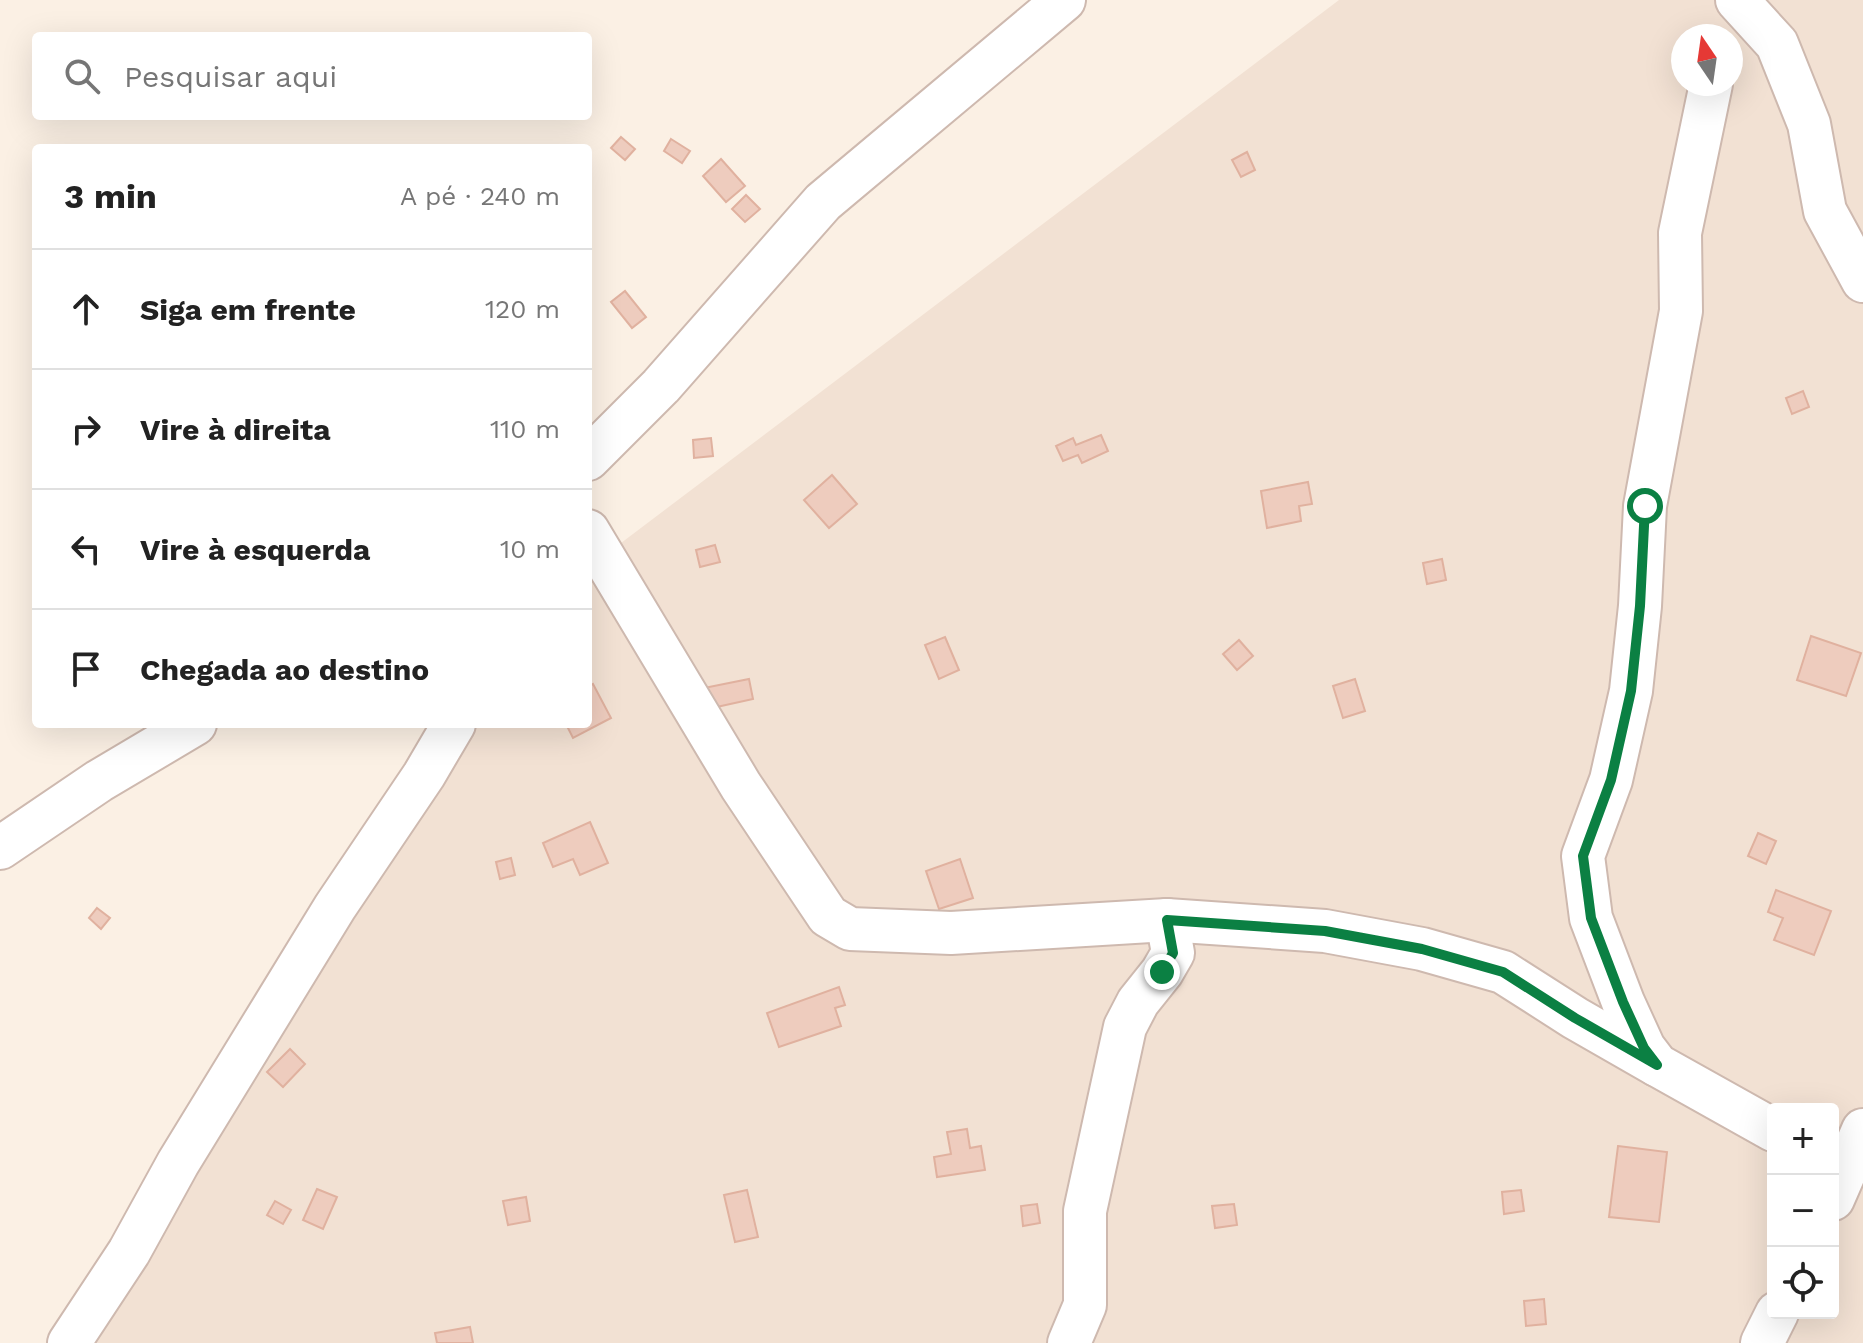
<!DOCTYPE html>
<html lang="pt">
<head>
<meta charset="utf-8">
<style>
	body { margin:0; font-family:"Work Sans",sans-serif; background:#f6f6f6; color:#222 }
	.controls { position:absolute; right:24px; bottom:24px; display:grid; overflow:hidden; border-radius:8px; box-shadow:0 8px 32px #0002 }
	.controls button { width:72px; height:72px; display:grid; place-items:center; padding:0; border:0; border-bottom:2px solid #e0e0e0; background:#fff; color:#222; font:40px sans-serif }
	.compass { position:absolute; left:1671px; top:24px; width:72px; height:72px; border-radius:50%; background:#fff; box-shadow:0 8px 32px #0002; rotate:347deg }
	.stop { position:absolute; width:24px; height:24px; margin:-18px; border:6px solid #0b8043; border-radius:50%; background:#fff }
	.stop.end { background:#0b8043; border-color:#fff; box-shadow:0 2px 8px #0008 }
	.list { margin:0; padding:0; list-style:none }
	h2 { display:flex; justify-content:space-between; align-items:center; height:104px; margin:0; padding:0 32px; font-size:34px }
	h2 small { font-size:26px; font-weight:400; color:#767676 }
	.list li { display:grid; grid-template-columns:52px 1fr auto; gap:24px; align-items:center; box-sizing:border-box; height:120px; padding:0 32px; border-top:2px solid #e0e0e0 }
	.list b { display:block; font-size:30px; white-space:nowrap }
	.list em { font-size:26px; font-style:normal; color:#767676 }
	.icon { flex:none; width:44px; height:44px; fill:none; stroke:currentColor; stroke-width:2; stroke-linecap:round; stroke-linejoin:round }
	.map { position:relative; flex:none; width:1863px; height:1343px; overflow:hidden }
	.search { position:absolute; background:#fff; box-shadow:0 8px 32px #0002; left:32px; top:32px; width:560px; height:88px; display:flex; align-items:center; gap:20px; box-sizing:border-box; padding:0 28px; border-radius:8px; color:#767676; font-size:30px }
	.panel { position:absolute; background:#fff; box-shadow:0 8px 32px #0002; left:32px; top:144px; width:560px; height:584px; border-radius:8px }
	.map>svg:first-child { display:block }
</style>
</head>
<body>
<div class="map">
<svg width="1863" height="1343" viewBox="0 0 1863 1343">
	<rect width="100%" height="100%" fill="#fbf0e4"/>
	<path fill="#f2e1d3" fill-rule="evenodd" d="M1339,0H1863V1343H83L472,724H588V568ZM1683,36H1731V84H1683ZM1773,1109H1833V1313H1773Z"/>
	<g fill="#eeccbe" stroke="#e0b19f" stroke-width="2">
		<polygon points="621,137 635,149 625,160 611,148"/>
		<polygon points="671,139 690,151 682,163 664,151"/>
		<polygon points="1247,152 1255,170 1241,177 1232,160"/>
		<polygon points="721,159 745,186 726,202 703,176"/>
		<polygon points="746,195 760,209 745,222 732,209"/>
		<polygon points="625,291 646,317 632,328 611,302"/>
		<polygon points="1803,391 1809,407 1792,414 1786,398"/>
		<polygon points="1101,435 1108,451 1082,463 1078,455 1063,461 1056,446 1073,438 1076,445"/>
		<polygon points="711,438 713,456 694,458 693,440"/>
		<polygon points="832,475 857,504 829,528 804,500"/>
		<polygon points="1308,482 1312,504 1299,506 1301,521 1267,528 1261,491"/>
		<polygon points="715,545 720,562 700,567 696,550"/>
		<polygon points="1442,559 1446,580 1427,584 1423,563"/>
		<polygon points="1811,636 1861,653 1846,696 1797,680"/>
		<polygon points="945,637 959,670 939,679 925,645"/>
		<polygon points="1239,640 1253,656 1237,670 1223,654"/>
		<polygon points="749,679 753,699 703,710 699,689"/>
		<polygon points="1355,679 1365,711 1343,718 1333,686"/>
		<polygon points="593,684 611,718 573,738 566,724 588,724 588,687"/>
		<polygon points="590,822 608,863 580,875 573,859 553,867 543,843"/>
		<polygon points="1758,833 1776,841 1766,864 1748,856"/>
		<polygon points="511,858 515,875 500,879 496,862"/>
		<polygon points="960,859 973,898 939,909 926,871"/>
		<polygon points="1776,890 1831,911 1814,955 1774,940 1783,918 1768,912"/>
		<polygon points="97,908 110,918 101,929 89,918"/>
		<polygon points="839,987 845,1005 835,1008 841,1026 779,1047 767,1013"/>
		<polygon points="290,1049 305,1064 283,1087 267,1072"/>
		<polygon points="967,1129 970,1148 981,1146 985,1170 937,1177 934,1157 951,1154 947,1132"/>
		<polygon points="1618,1146 1667,1152 1659,1222 1609,1217"/>
		<polygon points="317,1189 337,1197 323,1229 303,1220"/>
		<polygon points="747,1190 758,1237 735,1242 724,1195"/>
		<polygon points="1521,1190 1524,1211 1504,1214 1502,1192"/>
		<polygon points="526,1197 530,1221 508,1225 503,1201"/>
		<polygon points="275,1201 291,1210 283,1224 267,1215"/>
		<polygon points="1037,1204 1040,1223 1023,1226 1021,1206"/>
		<polygon points="1234,1204 1237,1225 1215,1228 1212,1206"/>
		<polygon points="1544,1299 1546,1324 1526,1326 1524,1301"/>
		<polygon points="470,1327 473,1343 437,1343 435,1333"/>
	</g>
	<g fill="none" stroke-linecap="round" stroke-linejoin="round">
		<defs>
			<g id="minor">
				<polyline points="1737,0 1777,44 1809,124 1825,211 1863,281"/>
				<polyline points="1711,84 1680,233 1681,311 1645,506 1640,606 1631,691 1611,780 1583,856 1591,918 1623,1002 1644,1048 1657,1065 1773,1130"/>
				<polyline points="588,459 661,386 823,202 1064,0"/>
				<polyline points="588,531 741,786 828,916 850,929 951,933 1167,920 1325,931 1422,949 1503,972 1575,1018 1657,1065"/>
				<polyline points="0,848 99,781 195,724"/>
				<polyline points="1833,1199 1863,1130"/>
				<polyline points="69,1343 129,1252 178,1163 335,907 424,775 454,724"/>
				<polyline points="1069,1343 1085,1305 1085,1211 1125,1027 1138,1002 1162,972 1173,953 1167,920"/>
				<polyline points="1762,1343 1777,1313"/>
			</g>
		</defs>
		<use href="#minor" stroke="#ceb9af" stroke-width="46"/>
		<use href="#minor" stroke="#fff" stroke-width="42"/>
	</g>
	<g fill="none" stroke-linecap="round" stroke-linejoin="round">
		<polyline stroke="#0b8043" stroke-width="10" points="1162,972 1173,953 1167,920 1325,931 1422,949 1503,972 1575,1018 1657,1065 1644,1048 1623,1002 1591,918 1583,856 1611,780 1631,691 1640,606 1645,506"/>
	</g>
</svg>
<div class="controls">
<button>+</button>
<button>−</button>
<button><svg class="icon" aria-label="locate" viewBox="0 0 24 24"><circle cx="12" cy="12" r="6"/><path d="M12 2v4M12 18v4M2 12h4M18 12h4"/></svg></button>
</div>
<svg class="compass" viewBox="-18 -18 36 36"><path d="M0-13l5 13h-10z" fill="#e53935"/><path d="M0 13l5-13h-10z" fill="#767676"/></svg>
<div class="stop" style="left:1645px;top:506px"></div>
<div class="stop end" style="left:1162px;top:972px"></div>
<div class="search"><svg class="icon" aria-label="search" viewBox="0 0 24 24"><circle cx="10" cy="10" r="6"/><path d="M15 15l6 6"/></svg>Pesquisar aqui</div>
<section class="panel">
<h2>3 min<small>A pé · 240 m</small></h2>
<ul class="list">
<li><svg class="icon" aria-label="ahead" viewBox="0 0 24 24"><path d="M12 20V5M6 11l6-6 6 6"/></svg><div><b>Siga em frente</b></div><em>120 m</em></li>
<li><svg class="icon" aria-label="right" viewBox="0 0 24 24"><path d="M7 20v-9h11M14 6l5 5-5 5"/></svg><div><b>Vire à direita</b></div><em>110 m</em></li>
<li><svg class="icon" aria-label="left" viewBox="0 0 24 24"><path d="M17 20v-9H6M10 6l-5 5 5 5"/></svg><div><b>Vire à esquerda</b></div><em>10 m</em></li>
<li><svg class="icon" aria-label="arrive" viewBox="0 0 24 24"><path d="M6 21V4h12l-3 4 3 4H6"/></svg><div><b>Chegada ao destino</b></div></li>
</ul>
</section>
</div>
</body>
</html>
